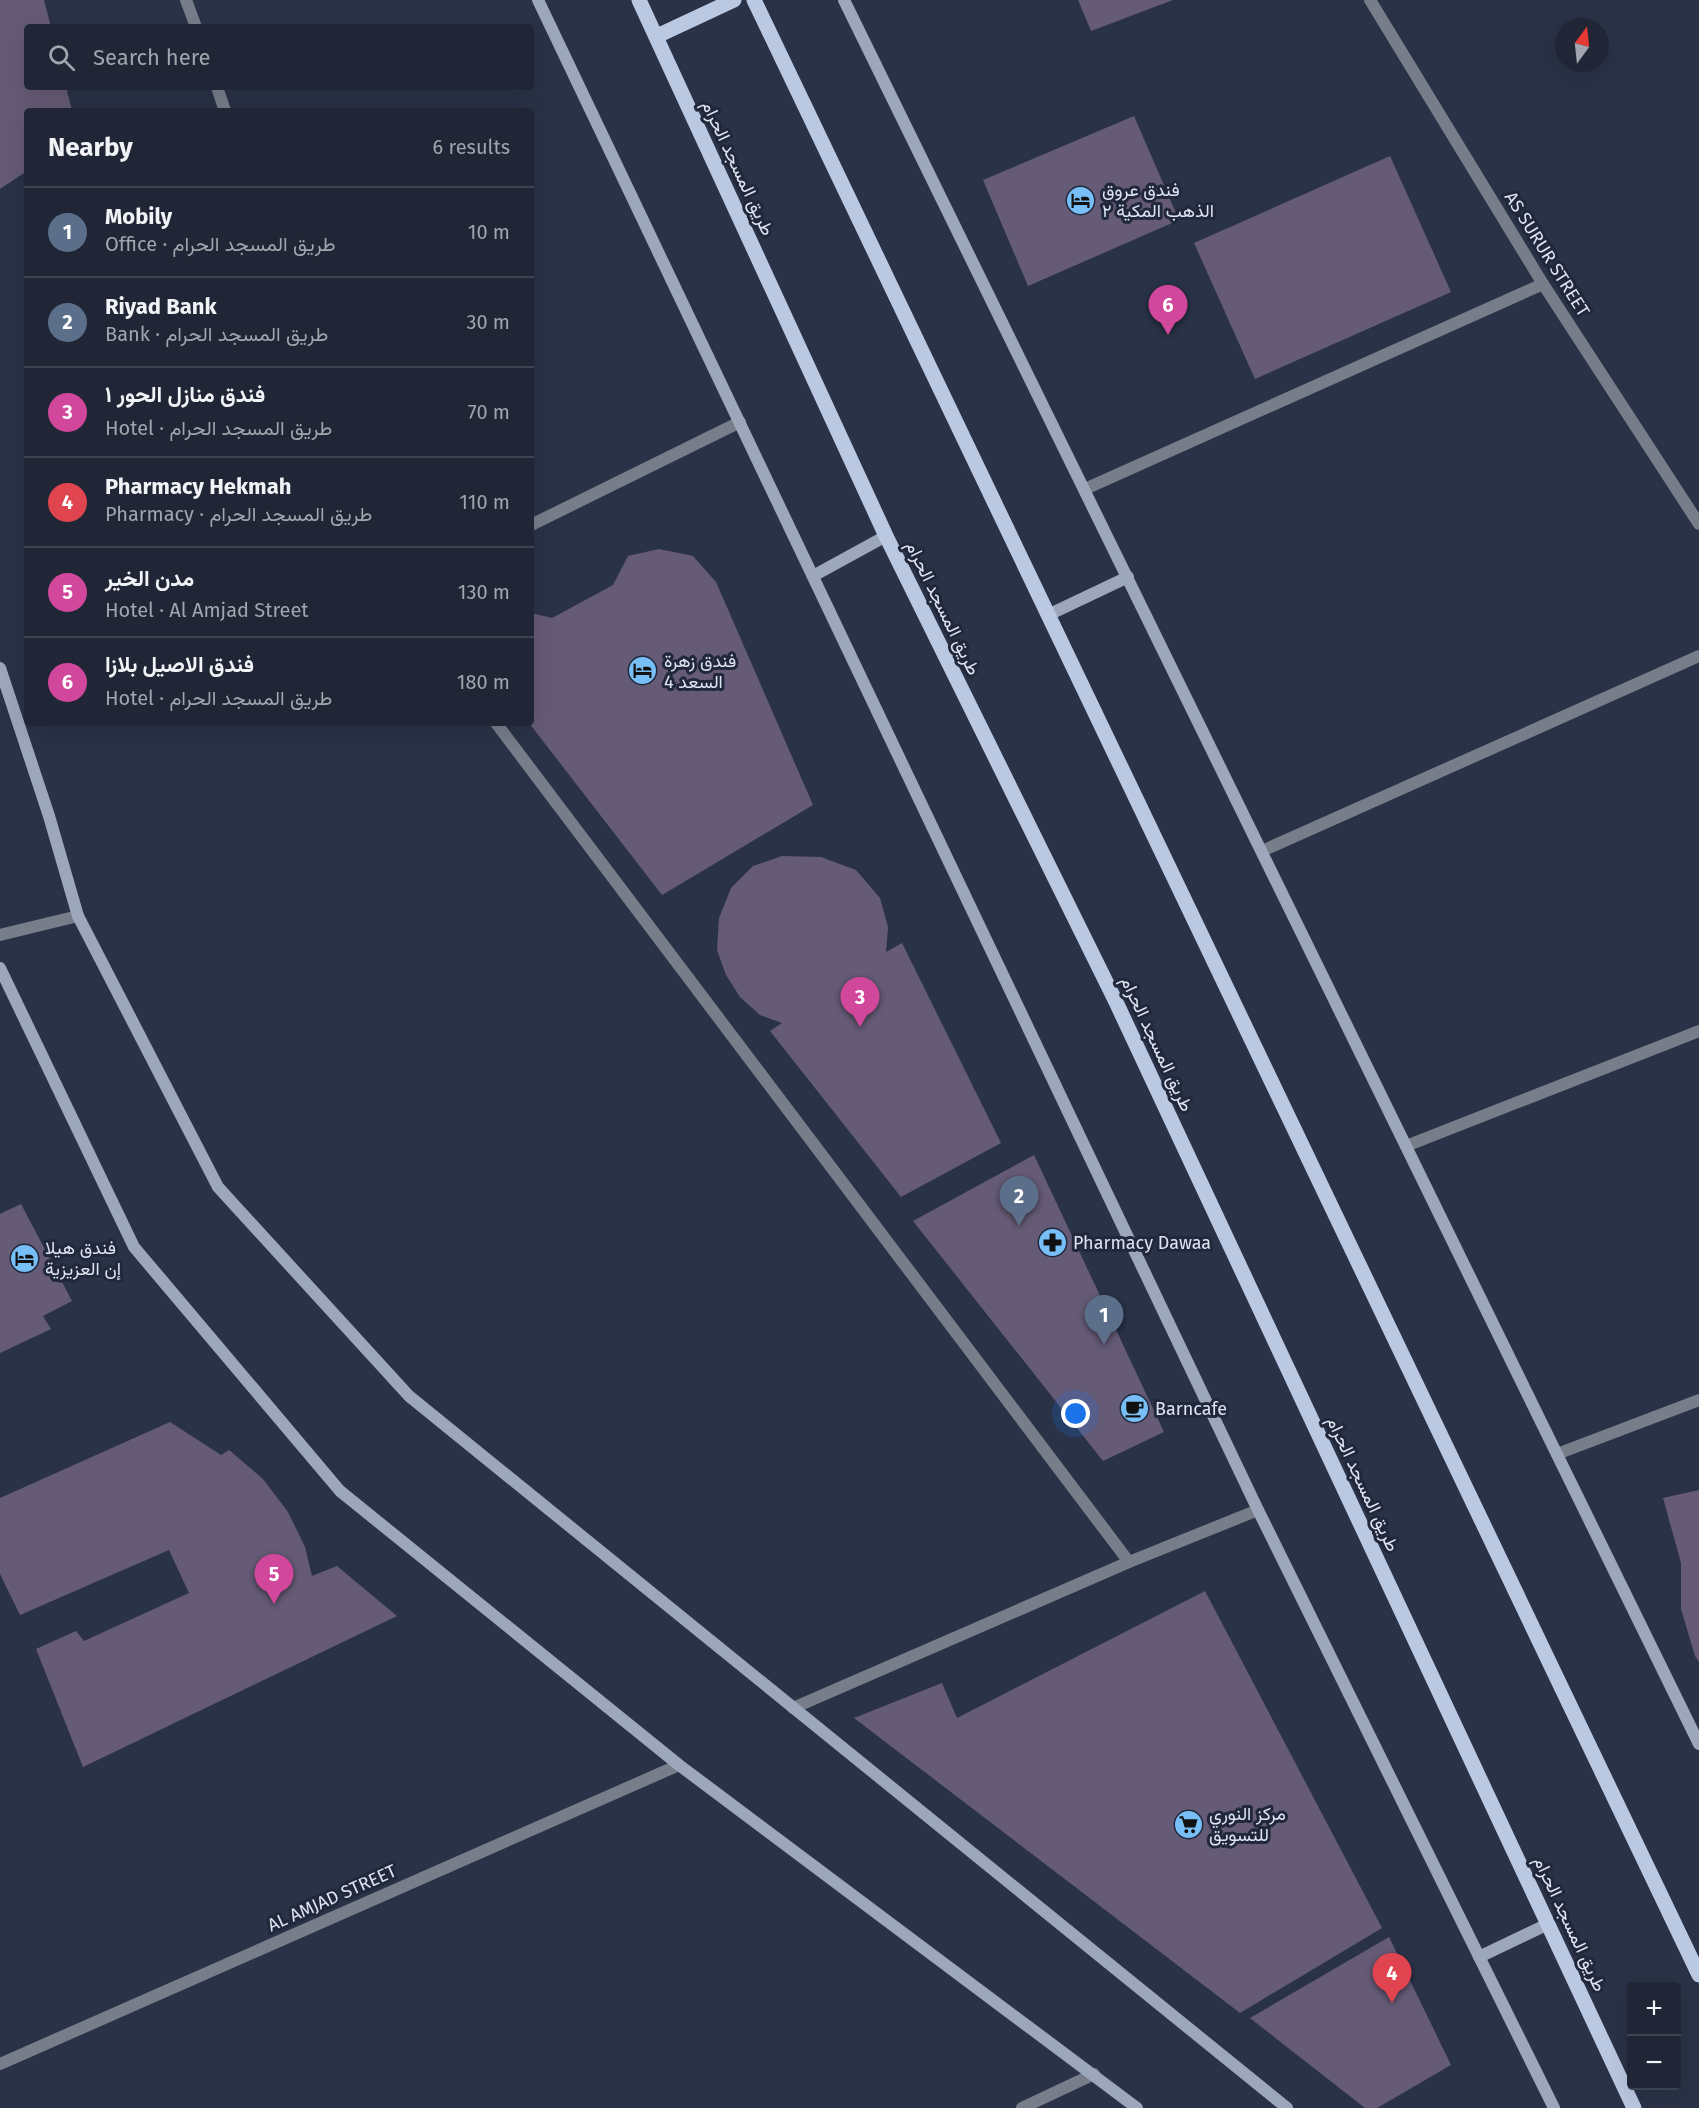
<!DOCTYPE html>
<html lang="en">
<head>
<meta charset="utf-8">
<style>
	body { margin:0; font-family:"Fira Sans",Vazirmatn,sans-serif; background:#2d3241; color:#f1f3f6 }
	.controls { position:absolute; right:18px; bottom:18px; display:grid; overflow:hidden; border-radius:6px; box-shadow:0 6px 24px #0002 }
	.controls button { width:54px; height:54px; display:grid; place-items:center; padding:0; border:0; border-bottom:2px solid #3d4350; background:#202635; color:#f1f3f6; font:30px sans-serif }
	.compass { position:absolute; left:1555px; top:18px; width:54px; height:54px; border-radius:50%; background:#202635; box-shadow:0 6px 24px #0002; rotate:15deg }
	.you { position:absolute; left:1076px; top:1414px; width:21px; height:21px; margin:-15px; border:4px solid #fff; border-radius:50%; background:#1a73e8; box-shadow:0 0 0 9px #1a73e833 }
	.badge { display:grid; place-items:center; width:39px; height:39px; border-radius:50%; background:#bca0f2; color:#fff; font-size:20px; font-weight:700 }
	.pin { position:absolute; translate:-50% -50px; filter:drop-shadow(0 2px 3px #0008) }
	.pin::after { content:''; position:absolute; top:32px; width:21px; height:18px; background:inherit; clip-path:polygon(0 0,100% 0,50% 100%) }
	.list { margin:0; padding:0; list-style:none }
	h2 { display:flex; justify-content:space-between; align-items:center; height:78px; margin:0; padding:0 24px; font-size:26px }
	h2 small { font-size:20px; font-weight:400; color:#a2a5ad }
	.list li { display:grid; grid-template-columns:39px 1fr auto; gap:18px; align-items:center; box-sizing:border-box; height:90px; padding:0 24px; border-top:2px solid #3d4350 }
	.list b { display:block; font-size:22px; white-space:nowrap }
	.list p { margin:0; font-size:20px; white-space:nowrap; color:#a2a5ad }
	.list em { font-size:20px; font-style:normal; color:#a2a5ad }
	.icon { flex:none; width:33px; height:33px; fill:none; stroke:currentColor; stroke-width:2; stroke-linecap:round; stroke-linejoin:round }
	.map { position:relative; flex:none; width:1699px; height:2108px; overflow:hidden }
	.search { position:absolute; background:#202635; box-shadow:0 6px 24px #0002; left:24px; top:24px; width:510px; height:66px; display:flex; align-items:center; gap:15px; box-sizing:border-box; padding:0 21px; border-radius:6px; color:#a2a5ad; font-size:22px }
	.panel { position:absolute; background:#202635; box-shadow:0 6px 24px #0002; left:24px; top:108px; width:510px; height:618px; border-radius:6px }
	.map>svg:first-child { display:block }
</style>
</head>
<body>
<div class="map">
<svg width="1699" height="2108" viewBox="0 0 1699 2108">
	<rect width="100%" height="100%" fill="#2a3247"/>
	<g fill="#665b76">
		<polygon points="0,0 44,0 51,27 27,27 27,87 66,87 72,111 27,111 27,171 0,189"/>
		<polygon points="1078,0 1173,0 1091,31"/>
		<polygon points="1134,116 1179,220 1028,286 983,180"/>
		<polygon points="1390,156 1451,292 1255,379 1194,243"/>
		<polygon points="659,549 693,556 716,582 813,805 662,895 529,723 531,723 531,613 552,618 613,585 628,556"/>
		<polygon points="782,856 821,857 856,870 880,898 888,927 886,952 902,943 1001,1143 901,1197 770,1031 782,1023 760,1015 740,997 726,975 717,950 719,918 731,888 753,866"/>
		<polygon points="1034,1155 1164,1432 1103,1461 913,1221"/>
		<polygon points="21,1204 72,1301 43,1316 51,1329 0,1353 0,1214"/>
		<polygon points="170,1422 221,1455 229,1450 263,1479 288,1512 305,1547 312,1576 337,1566 397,1616 83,1767 36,1649 76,1631 84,1641 189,1593 169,1550 20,1615 0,1574 0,1498"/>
		<polygon points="1699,1490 1699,1662 1695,1656 1681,1609 1681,1563 1663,1498"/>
		<polygon points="1205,1591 1382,1928 1240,2013 854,1718 942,1683 957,1718"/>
		<polygon points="1389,1937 1451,2065 1377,2108 1365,2108 1250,2018"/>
	</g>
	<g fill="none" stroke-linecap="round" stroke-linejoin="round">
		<g stroke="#777e8a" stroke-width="12">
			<polyline points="186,0 196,27"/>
			<polyline points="1370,0 1543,284 1699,524"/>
			<polyline points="217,87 225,111"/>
			<polyline points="1085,489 1543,284"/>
			<polyline points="531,525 740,422"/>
			<polyline points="496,723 1129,1562"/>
			<polyline points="1262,851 1699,656"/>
			<polyline points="0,935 78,916"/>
			<polyline points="1406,1146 1699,1031"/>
			<polyline points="1557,1454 1699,1400"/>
			<polyline points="793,1708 1129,1562 1258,1510"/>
			<polyline points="0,2064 679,1765"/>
			<polyline points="1022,2108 1094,2074"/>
		</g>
		<g stroke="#9da7bb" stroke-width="12">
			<polyline points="538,0 1258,1510 1554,2108"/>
			<polyline points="844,0 1699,1744"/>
			<polyline points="813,576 886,536"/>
			<polyline points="1048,615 1128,577"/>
			<polyline points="0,668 49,816 78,916 218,1187 409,1396 1287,2108"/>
			<polyline points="0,968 134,1247 340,1491 679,1765 1137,2108"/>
			<polyline points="1479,1957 1548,1924"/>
		</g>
		<g stroke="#bbc8e1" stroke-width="15">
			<polyline points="639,0 886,536 1116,1002 1634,2108"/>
			<polyline points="754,0 1699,1975"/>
			<polyline points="657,36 734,0"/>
		</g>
	</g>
	<defs>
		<symbol id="hotel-disc" viewBox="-11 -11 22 22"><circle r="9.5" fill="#78bff7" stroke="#21283c"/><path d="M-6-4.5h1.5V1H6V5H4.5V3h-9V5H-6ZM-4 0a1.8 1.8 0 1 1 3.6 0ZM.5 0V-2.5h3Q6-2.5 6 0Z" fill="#111"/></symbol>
		<symbol id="pharmacy-disc" viewBox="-11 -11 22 22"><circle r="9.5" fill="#78bff7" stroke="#21283c"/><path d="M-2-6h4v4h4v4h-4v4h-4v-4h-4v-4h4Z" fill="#111"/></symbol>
		<symbol id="cafe-disc" viewBox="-11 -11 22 22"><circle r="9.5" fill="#78bff7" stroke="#21283c"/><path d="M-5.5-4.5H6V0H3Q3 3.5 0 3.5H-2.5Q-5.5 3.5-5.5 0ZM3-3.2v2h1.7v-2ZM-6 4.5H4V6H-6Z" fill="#111"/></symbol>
		<symbol id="supermarket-disc" viewBox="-11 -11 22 22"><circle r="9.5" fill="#78bff7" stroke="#21283c"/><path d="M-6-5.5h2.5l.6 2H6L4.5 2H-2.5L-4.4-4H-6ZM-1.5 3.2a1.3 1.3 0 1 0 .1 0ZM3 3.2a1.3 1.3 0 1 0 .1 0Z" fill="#111"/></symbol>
	</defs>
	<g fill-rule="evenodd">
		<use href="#hotel-disc" x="1064" y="184" width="33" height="33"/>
		<use href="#hotel-disc" x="626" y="654" width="33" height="33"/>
		<use href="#pharmacy-disc" x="1036" y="1226" width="33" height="33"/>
		<use href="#hotel-disc" x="8" y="1242" width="33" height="33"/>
		<use href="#cafe-disc" x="1118" y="1392" width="33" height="33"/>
		<use href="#supermarket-disc" x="1172" y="1808" width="33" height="33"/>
	</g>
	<g text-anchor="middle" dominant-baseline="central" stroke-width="6" stroke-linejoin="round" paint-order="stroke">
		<g font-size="18" fill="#dfe4f2" stroke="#21283c">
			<text transform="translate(738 168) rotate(65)">طريق المسجد الحرام</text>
			<text transform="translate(1547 254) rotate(58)">AS SURUR STREET</text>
			<text transform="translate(943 608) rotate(64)">طريق المسجد الحرام</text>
			<text transform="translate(1157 1044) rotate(65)">طريق المسجد الحرام</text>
			<text transform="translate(1363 1484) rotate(65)">طريق المسجد الحرام</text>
			<text transform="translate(332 1898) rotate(-24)">AL AMJAD STREET</text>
			<text transform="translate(1570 1924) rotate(65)">طريق المسجد الحرام</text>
		</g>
		<g font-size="18" fill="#dfe4f2" stroke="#21283c" text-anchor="start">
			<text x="1102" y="190">فندق عروق<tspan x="1102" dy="21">الذهب المكية ٢</tspan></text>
			<text x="664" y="661">فندق زهرة<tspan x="664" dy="21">السعد 4</tspan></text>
			<text x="1073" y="1243">Pharmacy Dawaa</text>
			<text x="45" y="1248">فندق هيلا<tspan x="45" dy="21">إن العزيزية</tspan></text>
			<text x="1155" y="1409">Barncafe</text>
			<text x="1209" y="1814">مركز النوري<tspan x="1209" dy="21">للتسويق</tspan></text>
		</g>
	</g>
</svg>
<div class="controls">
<button>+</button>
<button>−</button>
</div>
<svg class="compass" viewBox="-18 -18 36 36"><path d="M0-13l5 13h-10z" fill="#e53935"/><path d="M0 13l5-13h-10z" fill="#a2a5ad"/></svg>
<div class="you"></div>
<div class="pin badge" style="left:1104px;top:1345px;background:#5c6f8a">1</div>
<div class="pin badge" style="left:1019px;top:1226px;background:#5c6f8a">2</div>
<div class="pin badge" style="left:860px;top:1027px;background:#d1479c">3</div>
<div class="pin badge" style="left:1392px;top:2003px;background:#e0444e">4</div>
<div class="pin badge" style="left:274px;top:1604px;background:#d1479c">5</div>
<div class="pin badge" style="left:1168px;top:335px;background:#d1479c">6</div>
<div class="search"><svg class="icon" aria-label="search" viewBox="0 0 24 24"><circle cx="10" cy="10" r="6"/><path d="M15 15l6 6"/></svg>Search here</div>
<section class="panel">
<h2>Nearby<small>6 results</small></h2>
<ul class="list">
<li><span class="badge" style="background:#5c6f8a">1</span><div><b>Mobily</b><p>Office · طريق المسجد الحرام</p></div><em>10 m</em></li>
<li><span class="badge" style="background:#5c6f8a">2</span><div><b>Riyad Bank</b><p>Bank · طريق المسجد الحرام</p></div><em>30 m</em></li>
<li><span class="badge" style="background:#d1479c">3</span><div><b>فندق منازل الحور ١</b><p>Hotel · طريق المسجد الحرام</p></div><em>70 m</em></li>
<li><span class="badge" style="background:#e0444e">4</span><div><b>Pharmacy Hekmah</b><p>Pharmacy · طريق المسجد الحرام</p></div><em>110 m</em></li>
<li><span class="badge" style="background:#d1479c">5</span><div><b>مدن الخير</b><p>Hotel · Al Amjad Street</p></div><em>130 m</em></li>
<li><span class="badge" style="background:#d1479c">6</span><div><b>فندق الاصيل بلازا</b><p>Hotel · طريق المسجد الحرام</p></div><em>180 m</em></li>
</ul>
</section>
</div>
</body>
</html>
